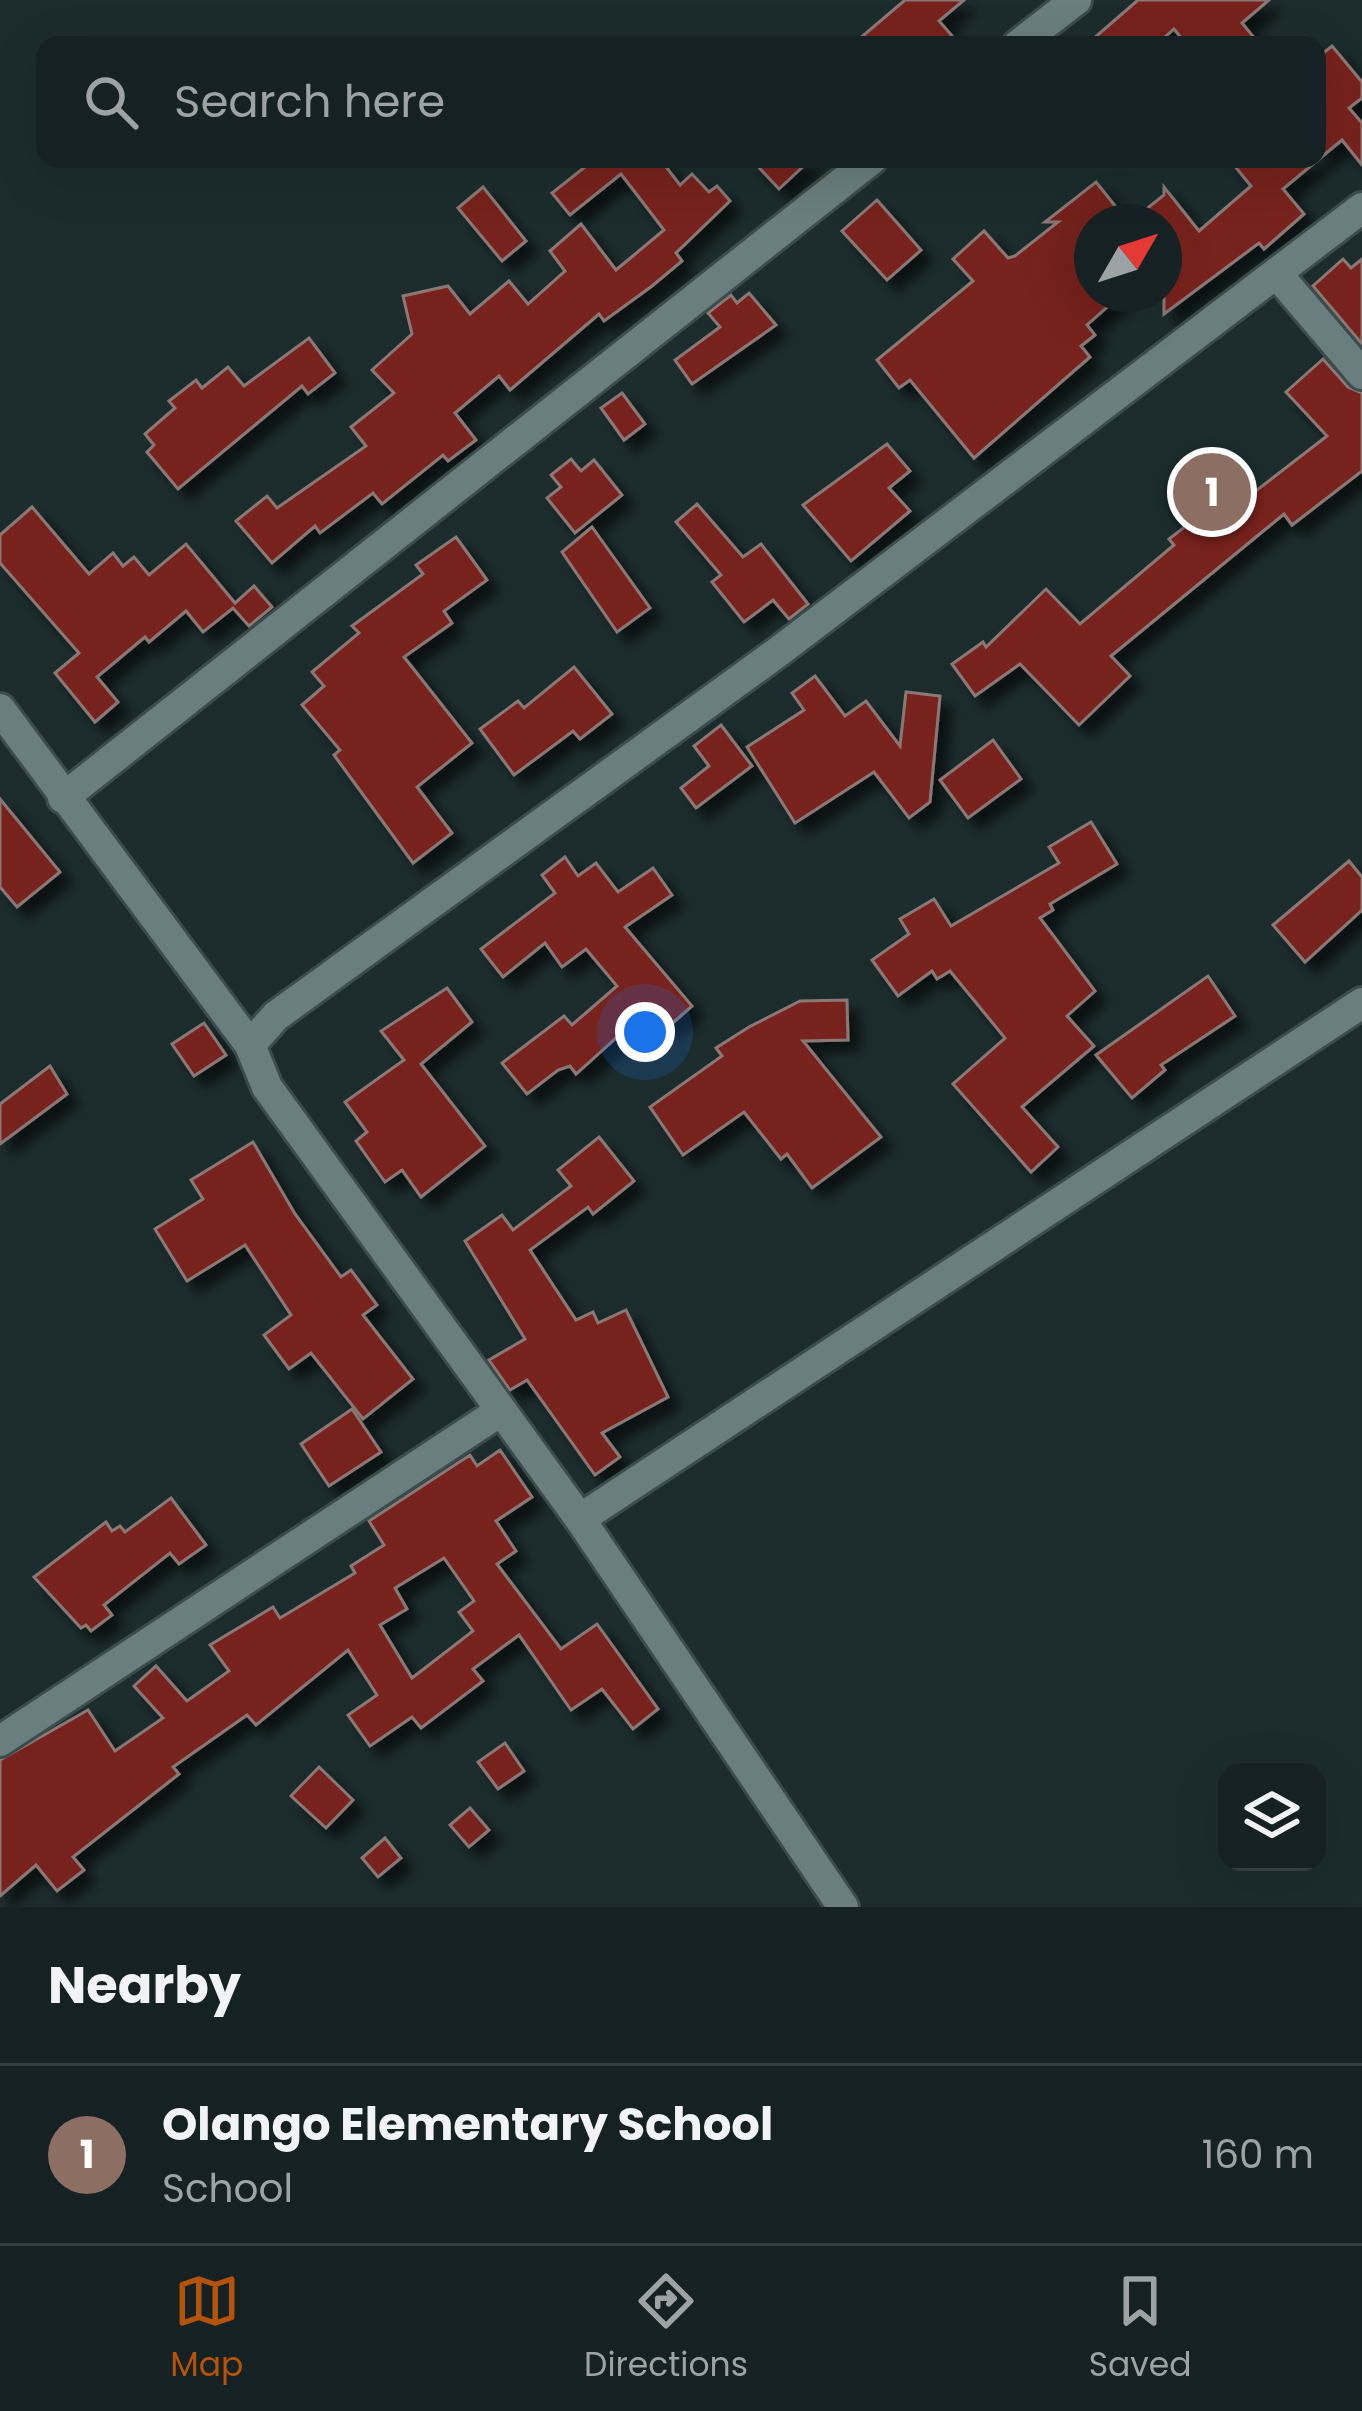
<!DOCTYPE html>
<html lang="en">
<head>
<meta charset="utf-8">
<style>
	body { margin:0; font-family:Poppins,sans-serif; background:#1e292a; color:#f1f3f6 }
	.controls { position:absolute; right:36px; bottom:36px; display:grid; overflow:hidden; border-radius:24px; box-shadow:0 12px 48px #0002 }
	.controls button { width:108px; height:108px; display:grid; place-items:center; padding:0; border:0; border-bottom:3px solid #343e40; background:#152122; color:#f1f3f6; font:60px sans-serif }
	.compass { position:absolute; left:1074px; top:204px; width:108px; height:108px; border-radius:50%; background:#152122; box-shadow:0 12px 48px #0002; rotate:51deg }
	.you { position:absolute; left:645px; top:1032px; width:42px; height:42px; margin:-30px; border:9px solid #fff; border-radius:50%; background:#1a73e8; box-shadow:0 0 0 18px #1a73e833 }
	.badge { display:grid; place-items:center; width:78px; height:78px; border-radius:50%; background:#b45309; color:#fff; font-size:39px; font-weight:700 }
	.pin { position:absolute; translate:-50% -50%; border:6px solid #fff; box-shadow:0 3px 12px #0006 }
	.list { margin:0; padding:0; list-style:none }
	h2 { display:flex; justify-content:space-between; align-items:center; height:156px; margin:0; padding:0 48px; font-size:51px }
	h2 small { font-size:39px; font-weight:400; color:#9da3a5 }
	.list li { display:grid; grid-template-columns:78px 1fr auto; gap:36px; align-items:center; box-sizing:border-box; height:180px; padding:0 48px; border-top:3px solid #343e40 }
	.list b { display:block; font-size:45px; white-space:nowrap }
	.list p { margin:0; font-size:39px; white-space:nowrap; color:#9da3a5 }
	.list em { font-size:39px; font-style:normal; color:#9da3a5 }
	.icon { flex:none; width:66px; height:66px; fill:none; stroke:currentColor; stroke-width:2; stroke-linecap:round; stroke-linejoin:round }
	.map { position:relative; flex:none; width:1362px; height:1907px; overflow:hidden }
	.search { position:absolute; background:#152122; box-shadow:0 12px 48px #0002; left:36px; right:36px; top:36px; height:132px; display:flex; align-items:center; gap:30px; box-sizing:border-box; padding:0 42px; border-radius:24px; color:#9da3a5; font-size:45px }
	.sheet { height:336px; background:#152122 }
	nav { display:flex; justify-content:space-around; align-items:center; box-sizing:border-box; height:168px; border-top:3px solid #343e40; background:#152122; font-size:33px; color:#9da3a5 }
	nav a { display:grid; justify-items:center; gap:6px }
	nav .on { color:#b45309 }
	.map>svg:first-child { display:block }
</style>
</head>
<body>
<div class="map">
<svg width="1362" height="1907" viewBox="0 0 1362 1907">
	<defs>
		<filter id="shadow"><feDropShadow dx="11" dy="11" stdDeviation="6" flood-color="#0009"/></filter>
	</defs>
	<rect width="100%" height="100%" fill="#1c2c2d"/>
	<g fill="#77221c" stroke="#8a7876" stroke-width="3" fill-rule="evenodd" filter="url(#shadow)">
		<polygon points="905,0 964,0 939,21 960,45 852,45"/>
		<polygon points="1138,0 1269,0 1242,23 1260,45 1187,45 1174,29 1156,45 1086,45"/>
		<polygon points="1332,46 1362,82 1362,98 1349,108 1362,123 1362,165 1342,140 1283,189 1304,214 1264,249 1259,243 1164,314 1164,222 1130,222 1164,195 1164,187 1199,231 1251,186 1229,159 1317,159 1317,58"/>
		<polygon points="595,159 660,159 680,185 692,174 709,192 717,186 730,201 676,253 682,261 652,286 604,321 599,314 510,390 499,376 455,413 476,440 448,461 443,455 382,504 373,493 320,533 315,526 272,563 236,521 267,496 277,508 366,446 351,427 394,393 372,370 412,334 403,296 448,286 470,314 509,281 528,304 565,271 550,251 581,224 616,270 664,230 621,174 570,215 552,193"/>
		<polygon points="751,159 811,159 779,189"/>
		<polygon points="1096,182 1128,222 1092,222 1092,294 1122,294 1087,325 1095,335 1081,346 1090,357 974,458 910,380 899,388 877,360 973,281 953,259 984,231 1008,258 1015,256 1058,222 1045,222"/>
		<polygon points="483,187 526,241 502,261 458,208"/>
		<polygon points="877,200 921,250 887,280 842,231"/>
		<polygon points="1343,259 1351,268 1362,259 1362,344 1313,286"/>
		<polygon points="749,293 776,325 692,384 675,360 720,327 708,313 731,295 737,303"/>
		<polygon points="309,338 335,373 308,394 302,386 178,489 147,452 154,445 145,434 175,408 169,401 196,380 202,388 228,367 244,386"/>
		<polygon points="1323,359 1348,387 1362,393 1362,471 1292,525 1284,514 1111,656 1130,676 1079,725 1020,664 975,696 952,664 983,642 986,647 1046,589 1080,624 1174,545 1169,539 1239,485 1248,497 1327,436 1286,392"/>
		<polygon points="622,393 645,424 624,440 601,408"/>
		<polygon points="887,444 910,471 889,488 910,511 851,561 803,505"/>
		<polygon points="571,459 581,471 594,460 622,495 575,533 547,498 561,487 551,475"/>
		<polygon points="697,504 743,557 761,544 808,604 789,619 773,600 744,622 712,582 721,575 676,522"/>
		<polygon points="32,507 89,574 113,553 123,566 134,557 149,575 186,544 235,603 254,586 272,607 249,626 233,608 203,632 186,611 149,642 145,637 97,677 118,702 95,722 55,673 79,653 0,563 0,535"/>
		<polygon points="592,527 650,608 617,632 562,552"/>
		<polygon points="456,537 487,580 444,611 452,623 404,657 472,743 417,787 452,833 413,863 334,755 340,750 302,705 324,686 312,672 359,633 352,626 423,574 416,565"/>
		<polygon points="574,667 612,714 580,739 573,731 514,775 480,729 518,701 524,708"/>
		<polygon points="815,676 845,716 866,701 900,746 906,692 940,696 930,802 909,818 874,772 795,823 747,747 804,710 792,693"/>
		<polygon points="721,725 752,766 696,808 681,788 709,766 694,746"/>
		<polygon points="993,740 1021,779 968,818 940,780"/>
		<polygon points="0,799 60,872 17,907 0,887"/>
		<polygon points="1091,822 1117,864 1050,904 1053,910 1040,918 1095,991 1067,1016 1094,1046 1022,1107 1058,1147 1031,1172 953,1084 1005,1038 950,971 937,979 932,971 898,996 872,960 909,934 900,919 934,899 951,926 1059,863 1049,847"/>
		<polygon points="565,857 578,876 596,863 618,892 653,868 672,895 625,927 692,1006 667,1028 656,1014 622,1044 616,1038 576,1074 570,1066 558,1070 527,1094 502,1063 564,1016 572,1025 617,986 586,949 562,967 545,943 503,977 481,949 555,893 542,875"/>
		<polygon points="1349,861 1362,877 1362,910 1305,962 1273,925"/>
		<polygon points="1208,976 1235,1016 1161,1065 1165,1070 1132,1098 1096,1055"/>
		<polygon points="447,988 472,1022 421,1064 485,1146 421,1197 402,1170 385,1182 356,1141 367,1132 345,1102 404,1060 381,1031"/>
		<polygon points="847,1000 848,1040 803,1041 881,1137 812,1188 787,1154 781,1159 744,1112 683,1155 650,1107 722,1056 716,1048 749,1027 800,1001"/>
		<polygon points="204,1023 226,1055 194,1076 172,1044"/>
		<polygon points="50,1066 67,1094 0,1144 0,1104"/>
		<polygon points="599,1137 634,1181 593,1214 588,1207 530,1250 576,1320 593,1312 598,1323 626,1310 668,1397 602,1433 620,1457 595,1475 527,1380 510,1390 489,1360 525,1339 465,1241 502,1215 513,1230 571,1186 558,1170"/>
		<polygon points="253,1142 295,1214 341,1277 351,1270 377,1305 363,1315 413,1379 363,1419 311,1353 289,1369 264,1335 291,1315 245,1245 187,1281 155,1229 203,1199 191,1180"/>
		<polygon points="352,1409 381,1452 329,1486 301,1444"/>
		<path d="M500,1450L532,1497L496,1521L516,1551L497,1564L561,1649L597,1624L658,1709L633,1729L602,1689L571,1710L519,1635L473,1669L483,1681L421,1728L412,1717L370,1746L348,1715L377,1695L348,1650L256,1725L247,1715L173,1767L179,1774L73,1857L84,1870L57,1891L36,1865L0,1896V1760L88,1710L115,1751L163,1718L134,1686L156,1666L187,1701L229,1671L210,1645L273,1607L280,1618L355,1573L351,1566L384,1545L369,1521L470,1455L477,1466ZM444,1558L474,1601L459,1612L473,1631L412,1678L380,1625L407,1609L395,1588Z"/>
		<polygon points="171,1498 206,1545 179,1564 170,1553 104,1605 112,1615 91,1631 86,1625 81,1628 34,1577 106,1522 112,1531 120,1526 125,1532"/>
		<polygon points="505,1743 524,1771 498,1789 478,1762"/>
		<polygon points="319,1767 353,1800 326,1828 291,1796"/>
		<polygon points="470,1808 489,1830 469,1847 450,1825"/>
		<polygon points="385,1838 401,1858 378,1877 362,1858"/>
	</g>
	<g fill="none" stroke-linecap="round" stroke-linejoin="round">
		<defs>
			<g id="minor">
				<polyline points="1018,45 1076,0"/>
				<polyline points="1277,274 1362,374"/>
				<polyline points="0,709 250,1045 267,1087 580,1519 843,1907"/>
				<polyline points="63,798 872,159"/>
				<polyline points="250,1045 276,1016 778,652 1362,208"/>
				<polyline points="580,1519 1362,1003"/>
				<polyline points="0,1741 499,1412"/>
			</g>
		</defs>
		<use href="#minor" stroke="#3c4b4b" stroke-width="36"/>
		<use href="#minor" stroke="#6b7e7f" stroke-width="30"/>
	</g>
</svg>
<div class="controls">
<button><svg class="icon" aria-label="layers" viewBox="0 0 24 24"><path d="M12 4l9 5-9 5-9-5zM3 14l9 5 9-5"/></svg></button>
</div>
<svg class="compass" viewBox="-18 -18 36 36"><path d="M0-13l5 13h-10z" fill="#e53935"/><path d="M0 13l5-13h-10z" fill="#9da3a5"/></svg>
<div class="you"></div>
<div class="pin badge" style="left:1212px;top:492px;background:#8d6e63">1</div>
<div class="search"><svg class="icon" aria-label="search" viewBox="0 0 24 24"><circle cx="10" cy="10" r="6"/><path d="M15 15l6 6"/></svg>Search here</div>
</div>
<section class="sheet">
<h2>Nearby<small></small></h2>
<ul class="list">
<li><span class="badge" style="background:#8d6e63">1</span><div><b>Olango Elementary School</b><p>School</p></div><em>160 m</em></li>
</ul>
</section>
<nav>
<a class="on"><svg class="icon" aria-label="map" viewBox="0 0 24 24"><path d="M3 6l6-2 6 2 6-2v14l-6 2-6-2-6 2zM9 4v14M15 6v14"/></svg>Map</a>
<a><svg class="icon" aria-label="directions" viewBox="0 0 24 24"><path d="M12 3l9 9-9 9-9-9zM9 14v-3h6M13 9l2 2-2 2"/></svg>Directions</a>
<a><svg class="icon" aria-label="saved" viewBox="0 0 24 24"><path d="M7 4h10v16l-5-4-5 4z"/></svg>Saved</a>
</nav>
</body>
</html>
